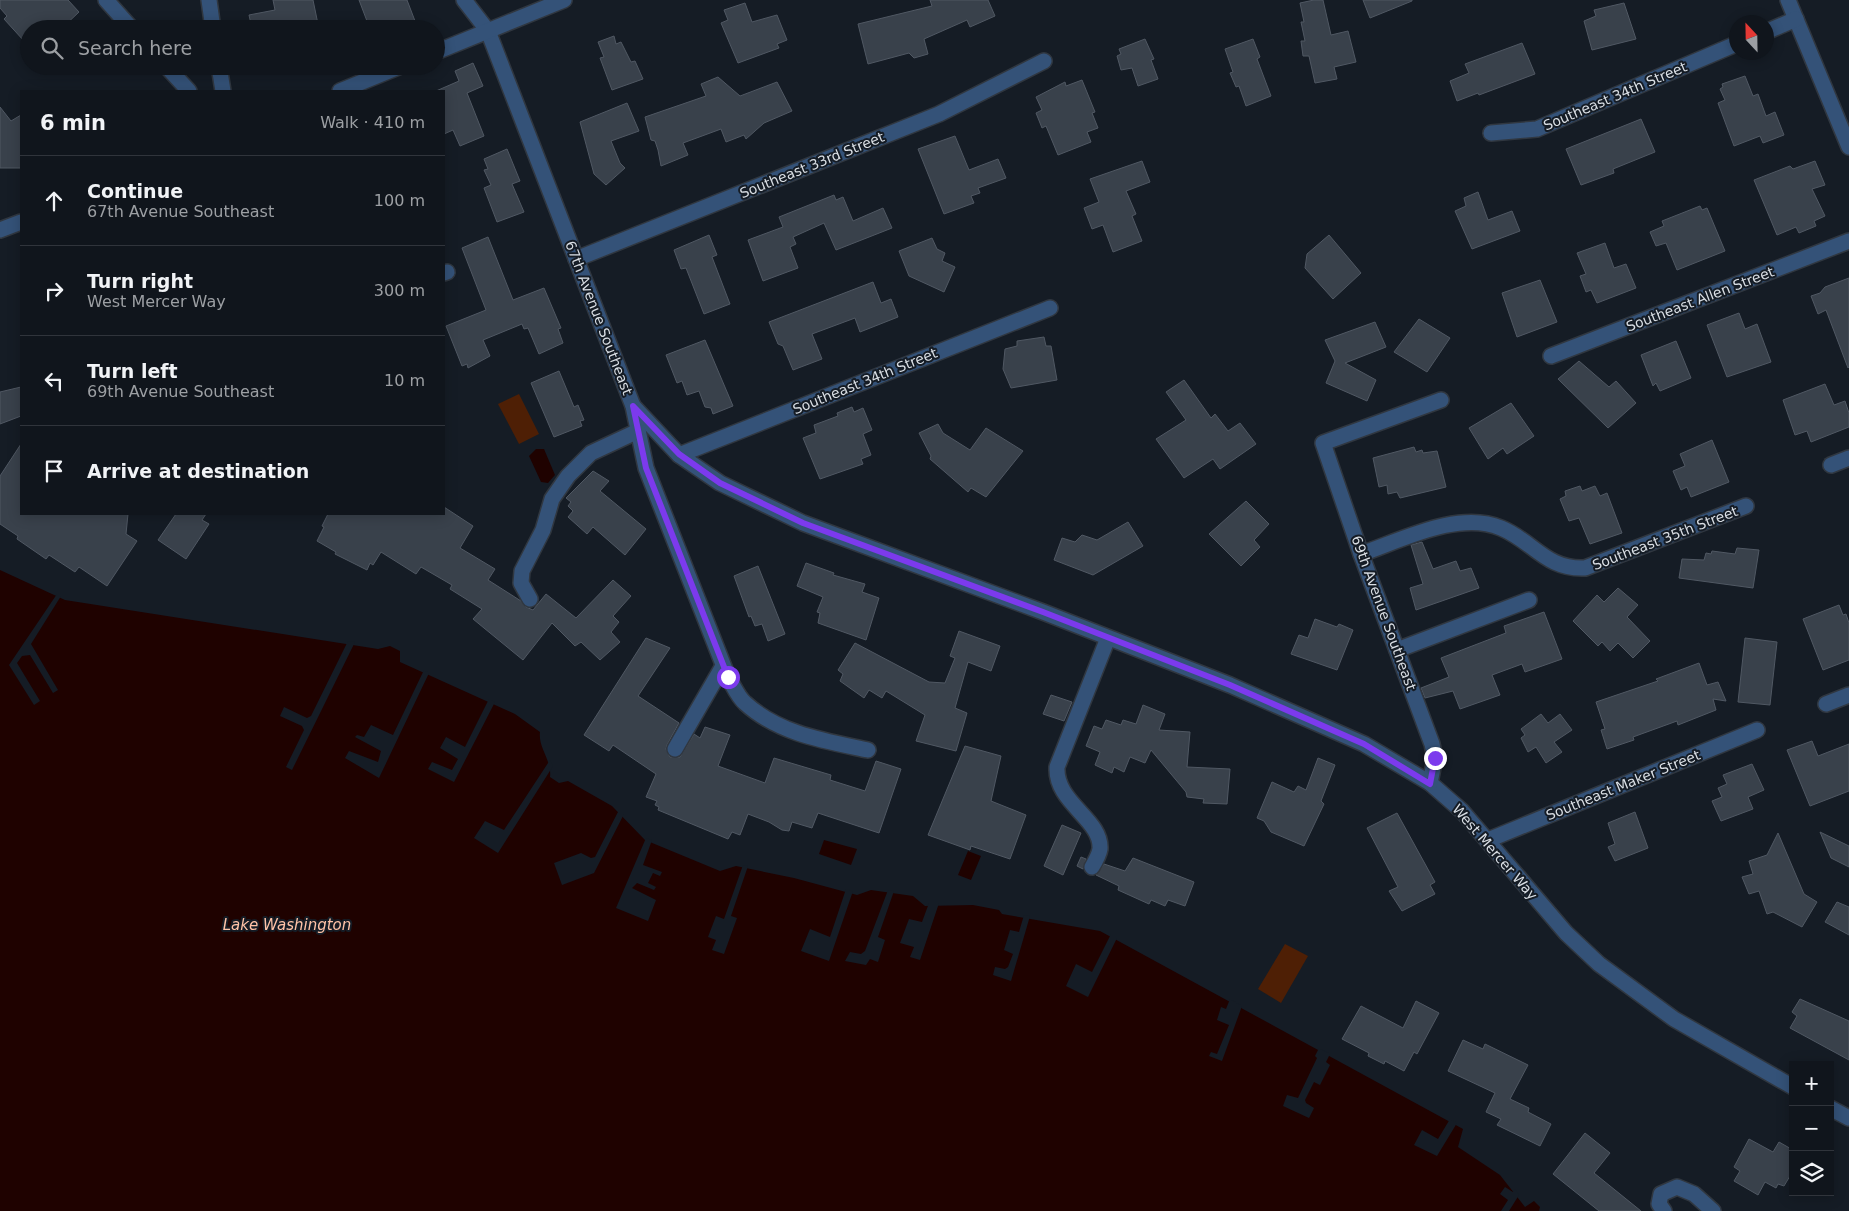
<!DOCTYPE html>
<html lang="en">
<head>
<meta charset="utf-8">
<style>
	body { margin:0; font-family:"DejaVu Sans",sans-serif; background:#1e2229; color:#f1f3f6 }
	.controls { position:absolute; right:15px; bottom:15px; display:grid; overflow:hidden; border-radius:0px; box-shadow:0 2px 12px #0003 }
	.controls button { width:45px; height:45px; display:grid; place-items:center; padding:0; border:0; border-bottom:1px solid #30343b; background:#10151c; color:#f1f3f6; font:25px sans-serif }
	.compass { position:absolute; left:1729px; top:15px; width:45px; height:45px; border-radius:50%; background:#10151c; box-shadow:0 2px 12px #0003; rotate:338deg }
	.stop { position:absolute; width:15px; height:15px; margin:-11px; border:4px solid #7c3aed; border-radius:50%; background:#fff }
	.stop.end { background:#7c3aed; border-color:#fff; box-shadow:0 1px 5px #0008 }
	.list { margin:0; padding:0; list-style:none }
	h2 { display:flex; justify-content:space-between; align-items:center; height:65px; margin:0; padding:0 20px; font-size:21px }
	h2 small { font-size:16px; font-weight:400; color:#9c9fa3 }
	.list li { display:grid; grid-template-columns:32px 1fr auto; gap:15px; align-items:center; box-sizing:border-box; height:90px; padding:0 20px; border-top:1px solid #30343b }
	.list b { display:block; font-size:19px; white-space:nowrap }
	.list p { margin:0; font-size:16px; white-space:nowrap; color:#9c9fa3 }
	.list em { font-size:16px; font-style:normal; color:#9c9fa3 }
	.icon { flex:none; width:28px; height:28px; fill:none; stroke:currentColor; stroke-width:2; stroke-linecap:round; stroke-linejoin:round }
	.map { position:relative; flex:none; width:1849px; height:1211px; overflow:hidden }
	.search { position:absolute; background:#10151c; box-shadow:0 2px 12px #0003; left:20px; top:20px; width:425px; height:55px; display:flex; align-items:center; gap:12px; box-sizing:border-box; padding:0 18px; border-radius:28px; color:#9c9fa3; font-size:19px }
	.panel { position:absolute; background:#10151c; box-shadow:0 2px 12px #0003; left:20px; top:90px; width:425px; height:425px; border-radius:0px }
	.map>svg:first-child { display:block }
</style>
</head>
<body>
<div class="map">
<svg width="1849" height="1211" viewBox="0 0 1849 1211">
	<rect width="100%" height="100%" fill="#151c25"/>
	<g fill="#4e1f05">
		<polygon points="519,394 539,434 519,444 498,404"/>
		<polygon points="1285,944 1308,956 1281,1003 1258,989"/>
	</g>
	<g fill="#1f0200">
		<polygon points="536,449 544,449 555,475 548,483 541,482 529,456"/>
		<path d="M0,570L65,600L378,649L390,646L400,651V662L515,714L540,732C538,748 552,760 550,777L559,783L568,781L612,806L645,840L720,871L736,866L794,878L857,895L871,890L913,896L925,906L973,905L999,910L1002,914L1100,931L1463,1129L1458,1147L1500,1175L1525,1207L1534,1201L1540,1207L1539,1211H0Z"/>
		<polygon points="824,840 857,849 851,865 819,854"/>
		<polygon points="968,851 981,856 971,880 958,875"/>
	</g>
	<g fill="#151c25">
		<polygon points="57,594 61,596 31,644 58,690 53,693 30,655 22,656 17,663 40,701 34,705 9,665"/>
		<polygon points="348,641 355,642 292,770 286,767 304,730 302,726 280,716 284,707 307,718 311,716"/>
		<polygon points="424,670 429,673 379,778 345,758 349,751 378,762 381,751 355,737 357,735 364,737 371,725 393,735"/>
		<polygon points="489,699 495,702 454,782 428,769 432,762 452,770 458,759 440,748 446,737 465,747"/>
		<polygon points="550,760 553,766 498,853 474,838 485,821 504,830"/>
		<polygon points="619,810 624,814 594,873 562,885 554,863 581,853 591,858 595,857"/>
		<polygon points="646,838 652,840 643,865 662,872 660,876 653,873 648,883 656,887 654,890 637,883 632,888 656,900 648,921 616,908"/>
		<polygon points="743,865 748,866 731,916 737,918 724,954 712,950 716,940 708,937 716,916 724,919"/>
		<polygon points="846,889 853,891 829,961 801,951 810,929 830,937"/>
		<polygon points="888,890 894,891 878,937 885,940 878,962 870,959 866,965 845,961 850,952 861,954 865,951"/>
		<polygon points="929,903 939,903 920,960 910,957 914,947 900,943 909,919 922,922"/>
		<polygon points="1024,915 1030,916 1011,981 993,975 995,967 1005,969 1008,967 1013,954 1004,950 1010,930 1019,932"/>
		<polygon points="1111,934 1117,938 1088,997 1066,986 1076,964 1092,972"/>
		<polygon points="1230,999 1242,1006 1222,1061 1209,1056 1211,1052 1217,1054 1229,1025 1217,1020 1221,1007 1226,1009"/>
		<polygon points="1319,1048 1330,1054 1326,1062 1330,1065 1320,1085 1314,1082 1305,1100 1306,1103 1314,1108 1309,1118 1283,1106 1287,1095 1298,1098 1317,1058 1315,1056"/>
		<polygon points="1450,1119 1457,1123 1437,1156 1414,1145 1422,1130 1438,1139"/>
		<polygon points="1505,1187 1513,1192 1515,1189 1519,1195 1509,1211 1501,1211 1508,1200 1500,1194"/>
	</g>
	<g fill="#39414b" stroke="#505863">
		<polygon points="0,0 68,0 79,12 61,29 29,29 29,37 24,41 4,19 7,16 0,8"/>
		<polygon points="273,0 313,0 319,29 252,29 249,15 275,10"/>
		<polygon points="359,0 407,0 415,21 395,29 370,29"/>
		<polygon points="930,0 988,0 995,16 970,27 967,20 924,39 928,54 914,58 909,53 868,64 858,24 932,6"/>
		<polygon points="1314,0 1323,0 1331,35 1348,31 1356,62 1334,67 1337,79 1315,83 1309,56 1303,56 1301,41 1305,41 1301,22 1304,22 1300,3"/>
		<polygon points="1363,0 1412,0 1412,1 1370,18"/>
		<polygon points="745,3 752,22 777,15 787,40 777,44 779,48 738,63 721,23 728,20 724,10"/>
		<polygon points="1624,3 1636,39 1592,50 1584,21 1596,16 1594,10"/>
		<polygon points="614,36 616,44 621,42 631,62 635,61 643,79 612,90 600,58 604,57 598,42"/>
		<polygon points="1145,39 1154,59 1151,60 1158,79 1138,86 1132,68 1121,70 1117,56 1121,54 1119,49"/>
		<polygon points="1253,39 1260,57 1257,59 1271,96 1246,106 1239,86 1236,87 1230,73 1233,72 1225,49"/>
		<polygon points="1522,43 1535,74 1479,95 1478,93 1457,101 1450,81 1469,73 1465,64"/>
		<polygon points="473,63 483,86 467,93 484,136 460,146 453,130 444,134 444,91 436,91 459,81 455,71"/>
		<polygon points="1745,76 1753,96 1758,94 1766,116 1775,112 1784,135 1763,143 1760,136 1734,146 1718,103 1725,100 1720,89 1723,87 1722,84"/>
		<polygon points="718,77 740,96 777,82 792,111 764,123 746,139 744,135 726,142 721,129 683,143 688,155 661,166 658,150 655,141 651,140 645,117 706,96 701,84"/>
		<polygon points="1082,80 1095,112 1092,113 1098,128 1087,132 1091,142 1058,155 1046,126 1042,128 1036,113 1042,110 1036,97 1065,82 1066,86"/>
		<polygon points="627,103 639,131 611,141 620,163 625,168 606,185 594,174 580,122"/>
		<polygon points="0,107 11,121 21,115 21,168 0,168"/>
		<polygon points="1641,119 1655,152 1613,169 1614,173 1581,185 1566,149"/>
		<polygon points="955,136 969,170 998,159 1006,178 978,188 980,193 971,196 974,203 944,214 918,149"/>
		<polygon points="507,149 520,181 512,184 524,212 497,222 484,188 491,185 484,170 488,169 484,159"/>
		<polygon points="1142,161 1150,182 1126,191 1136,214 1132,216 1142,241 1113,252 1103,225 1092,229 1084,208 1099,202 1090,179"/>
		<polygon points="1815,161 1825,185 1812,189 1825,216 1814,221 1816,226 1799,233 1796,227 1777,235 1754,180 1790,166 1793,169"/>
		<polygon points="1478,192 1488,220 1512,211 1520,231 1472,249 1455,211 1466,206 1464,198"/>
		<polygon points="834,195 836,200 843,197 853,221 883,208 892,228 836,250 824,223 793,237 796,244 790,247 798,268 763,281 748,240 783,227 779,217"/>
		<polygon points="1700,206 1702,210 1707,208 1725,251 1677,270 1666,243 1656,246 1650,232 1664,226 1662,221"/>
		<polygon points="709,235 717,255 712,257 730,304 704,314 686,268 681,269 674,250"/>
		<polygon points="1329,235 1361,273 1333,299 1305,268 1307,254"/>
		<polygon points="488,237 513,300 544,288 561,328 558,329 563,343 539,354 528,328 524,329 522,324 483,340 490,356 468,368 467,364 462,366 446,326 486,310 462,248"/>
		<polygon points="932,238 937,249 945,253 942,261 955,267 944,292 909,276 899,251"/>
		<polygon points="1605,243 1614,268 1626,264 1636,288 1597,303 1591,290 1586,292 1580,276 1586,274 1577,253"/>
		<polygon points="1849,278 1849,367 1848,368 1826,310 1818,314 1811,296 1820,293 1825,287"/>
		<polygon points="1540,280 1557,322 1517,337 1502,293"/>
		<polygon points="873,282 881,303 891,299 898,317 860,332 855,318 812,334 822,359 793,370 783,346 778,344 769,322"/>
		<polygon points="1739,313 1745,329 1757,324 1771,362 1727,377 1707,325"/>
		<polygon points="1419,319 1450,338 1427,372 1394,352"/>
		<polygon points="1375,322 1386,347 1345,363 1376,380 1367,401 1326,383 1335,361 1325,340"/>
		<polygon points="1044,337 1046,346 1051,346 1057,380 1011,388 1003,369 1005,349 1017,346 1017,341"/>
		<polygon points="705,340 733,406 713,414 711,408 705,407 699,391 687,395 682,381 677,383 666,355"/>
		<polygon points="1676,341 1691,378 1660,391 1656,383 1653,386 1641,355"/>
		<polygon points="1579,361 1609,387 1616,381 1636,403 1608,428 1558,379"/>
		<polygon points="559,371 574,407 578,405 584,420 580,421 582,426 554,437 531,383"/>
		<polygon points="1184,380 1211,418 1215,414 1228,431 1240,423 1256,444 1220,469 1213,459 1184,478 1156,439 1186,420 1166,392"/>
		<polygon points="1825,384 1834,405 1845,401 1849,413 1849,427 1811,442 1807,431 1795,435 1783,400"/>
		<polygon points="21,387 21,416 0,424 0,392"/>
		<polygon points="1511,403 1534,436 1507,454 1503,448 1488,459 1469,428"/>
		<polygon points="852,407 854,412 863,408 872,430 863,434 871,455 861,459 863,464 820,479 803,438 816,433 814,425 838,416 837,413"/>
		<polygon points="938,424 943,433 970,450 986,428 1023,451 986,497 971,488 968,492 930,459 931,456 919,433"/>
		<polygon points="1712,440 1729,482 1691,497 1687,487 1681,490 1673,471 1685,466 1680,454"/>
		<polygon points="21,444 21,514 128,514 126,534 137,541 107,586 79,567 75,572 49,555 46,559 17,539 18,536 0,524 0,476"/>
		<polygon points="1414,447 1416,452 1422,450 1423,453 1437,451 1446,487 1400,498 1397,492 1388,494 1387,485 1379,487 1373,458"/>
		<polygon points="593,471 609,481 600,491 646,529 625,555 593,527 587,534 568,517 573,511 568,506 571,502 566,498"/>
		<polygon points="1580,486 1582,491 1595,486 1600,496 1607,493 1622,533 1590,544 1579,518 1569,521 1560,499 1566,496 1565,491"/>
		<polygon points="1246,501 1269,524 1254,540 1260,547 1241,566 1209,534"/>
		<polygon points="444,507 473,526 460,548 495,569 488,580 521,601 526,607 533,610 546,594 576,618 613,580 631,596 613,616 619,622 611,632 620,642 600,660 581,642 575,646 552,623 523,660 473,619 482,609 450,589 452,585 421,567 416,574 381,552 373,565 370,563 367,570 335,554 336,552 317,541 324,527 322,526 328,514 444,514"/>
		<polygon points="176,514 206,514 202,520 209,524 186,559 158,540"/>
		<polygon points="1128,522 1143,546 1093,575 1054,560 1062,538 1075,542 1082,535 1097,540"/>
		<polygon points="1422,542 1433,569 1456,561 1460,571 1471,568 1479,588 1416,610 1410,588 1423,584 1411,545"/>
		<polygon points="1737,548 1759,550 1753,588 1679,578 1682,559 1704,560 1706,553 1711,554 1712,551 1735,554"/>
		<polygon points="806,563 834,573 833,575 865,584 862,592 879,598 866,640 818,623 820,613 817,612 823,597 797,586"/>
		<polygon points="758,566 785,634 768,641 762,624 755,626 751,616 749,617 734,576"/>
		<polygon points="1618,588 1638,605 1627,617 1650,641 1633,658 1618,643 1610,651 1602,642 1598,646 1573,621 1597,595 1604,602"/>
		<polygon points="1839,605 1843,615 1846,614 1849,623 1849,660 1823,670 1803,619"/>
		<polygon points="1544,612 1562,659 1525,672 1522,664 1492,675 1500,695 1460,709 1453,691 1425,698 1421,688 1449,677 1441,658 1506,633 1504,626"/>
		<polygon points="1315,619 1337,627 1339,624 1353,630 1337,670 1291,654 1299,635 1308,638"/>
		<polygon points="959,631 1000,646 991,671 968,662 955,708 967,713 956,751 916,741 925,715 886,691 882,698 869,690 864,698 840,681 843,674 838,670 855,643 929,682 945,683 955,658 950,656"/>
		<polygon points="646,638 670,648 638,696 679,723 667,745 666,749 670,757 680,757 694,734 700,738 705,727 730,735 718,766 765,783 774,758 831,775 830,780 865,791 876,761 901,769 879,833 818,813 812,828 792,822 789,831 782,830 769,822 748,814 740,835 732,832 728,839 658,810 659,807 655,805 657,801 646,797 656,774 613,745 609,751 584,735"/>
		<polygon points="1745,638 1777,642 1770,705 1738,702"/>
		<polygon points="1699,663 1707,685 1718,682 1726,701 1713,699 1716,710 1678,725 1677,721 1633,737 1634,740 1607,749 1601,730 1605,729 1596,702 1658,681 1656,679"/>
		<polygon points="1051,695 1072,702 1064,721 1043,714"/>
		<polygon points="1143,705 1165,714 1159,730 1190,732 1187,767 1230,769 1227,804 1203,803 1204,799 1187,797 1186,792 1151,750 1145,763 1130,757 1124,772 1114,767 1112,773 1095,765 1100,752 1086,746 1094,726 1102,729 1106,720 1121,725 1123,720 1136,724"/>
		<polygon points="1541,714 1548,723 1560,714 1572,730 1554,742 1562,752 1546,763 1536,747 1528,752 1521,738 1525,735 1521,729"/>
		<polygon points="1812,741 1818,756 1849,744 1849,791 1810,806 1787,750"/>
		<polygon points="965,746 1001,756 991,801 1026,815 1010,859 971,846 970,850 928,835"/>
		<polygon points="1318,758 1335,765 1321,801 1324,804 1304,846 1271,832 1264,821 1257,818 1272,782 1294,792 1298,786 1306,790"/>
		<polygon points="1752,764 1764,790 1748,797 1753,809 1721,821 1712,801 1722,797 1718,788 1727,784 1723,775"/>
		<polygon points="1635,812 1648,848 1615,861 1608,847 1615,844 1608,823"/>
		<polygon points="1397,813 1435,882 1430,885 1435,894 1402,911 1389,891 1398,887 1367,828"/>
		<polygon points="1062,825 1081,833 1063,875 1044,866"/>
		<polygon points="1820,832 1849,846 1849,867 1831,858"/>
		<polygon points="1778,833 1804,894 1817,902 1802,927 1773,912 1767,914 1759,891 1749,894 1742,877 1753,874 1749,861 1767,855"/>
		<polygon points="1081,857 1086,859 1083,869 1077,866"/>
		<polygon points="1133,858 1194,882 1185,906 1168,900 1165,906 1151,900 1149,904 1118,890 1119,886 1096,875 1104,864 1125,871"/>
		<polygon points="1837,902 1849,907 1849,935 1825,922"/>
		<polygon points="1800,999 1849,1021 1849,1060 1790,1028 1797,1016 1792,1012"/>
		<polygon points="1416,1001 1439,1013 1417,1054 1414,1052 1404,1071 1385,1061 1384,1064 1368,1056 1369,1053 1342,1039 1361,1006 1403,1028"/>
		<polygon points="1463,1040 1483,1049 1485,1044 1528,1065 1510,1099 1529,1108 1528,1112 1551,1124 1540,1146 1497,1125 1501,1119 1486,1112 1495,1093 1448,1071"/>
		<polygon points="1585,1133 1610,1153 1594,1173 1641,1211 1599,1211 1553,1174"/>
		<polygon points="1749,1139 1773,1152 1779,1142 1793,1150 1793,1171 1784,1186 1778,1184 1776,1188 1765,1182 1758,1195 1734,1181 1740,1171 1734,1167"/>
	</g>
	<g fill="none" stroke-linecap="round" stroke-linejoin="round">
		<defs>
			<g id="minor">
				<polyline points="106,0 132,29"/>
				<polyline points="209,0 213,29"/>
				<path d="M464,0L488,31L633,406L646,468L728,677C733,685 738,697 745,703C779,734 825,741 868,750"/>
				<polyline points="1788,0 1849,147"/>
				<polyline points="1766,32 1796,19"/>
				<polyline points="436,52 564,0"/>
				<polyline points="166,66 189,91"/>
				<polyline points="219,66 223,91"/>
				<polyline points="340,91 401,66"/>
				<polyline points="1491,133 1537,129 1736,44"/>
				<polyline points="0,230 21,222"/>
				<polyline points="576,259 939,114 1044,61"/>
				<polyline points="444,273 447,272"/>
				<polyline points="1551,356 1849,241"/>
				<polyline points="633,406 679,455 720,483 803,523 1043,612 1230,685 1364,744 1430,783 1462,811 1566,933 1599,964 1674,1019 1793,1087"/>
				<polyline points="679,455 1050,308"/>
				<polyline points="1831,465 1849,458"/>
				<path d="M1361,554C1402,540 1459,510 1501,528C1533,541 1546,570 1585,568L1746,506"/>
				<polyline points="530,599 521,583 522,571 543,530 552,499 568,476 591,453 638,431"/>
				<polyline points="1397,650 1529,600"/>
				<polyline points="1826,704 1849,695"/>
				<polyline points="675,749 723,666"/>
				<polyline points="1430,783 1435,758 1432,744 1361,554 1323,443 1441,400"/>
				<polyline points="1488,840 1757,730"/>
				<path d="M1092,867C1095,862 1099,855 1100,849C1102,819 1055,803 1057,767L1108,638"/>
				<polyline points="1830,1108 1849,1118"/>
				<polyline points="1664,1211 1659,1204 1661,1194 1677,1187 1694,1194 1713,1211"/>
			</g>
		</defs>
		<use href="#minor" stroke="#303740" stroke-width="18"/>
		<use href="#minor" stroke="#345278" stroke-width="15"/>
	</g>
	<g fill="none" stroke-linecap="round" stroke-linejoin="round">
		<polyline stroke="#7c3aed" stroke-width="6" points="728,677 646,468 633,406 679,454 720,483 803,523 1043,612 1230,685 1364,744 1430,784 1435,758"/>
	</g>
	<g text-anchor="middle" dominant-baseline="central" stroke-width="4" stroke-linejoin="round" paint-order="stroke">
		<g font-size="14" fill="#d9dee4" stroke="#151c25">
			<text transform="translate(1615 96) rotate(-23)">Southeast 34th Street</text>
			<text transform="translate(812 165) rotate(-22)">Southeast 33rd Street</text>
			<text transform="translate(1700 299) rotate(-21)">Southeast Allen Street</text>
			<text transform="translate(599 318) rotate(69)">67th Avenue Southeast</text>
			<text transform="translate(865 381) rotate(-22)">Southeast 34th Street</text>
			<text transform="translate(1665 538) rotate(-21)">Southeast 35th Street</text>
			<text transform="translate(1384 613) rotate(70)">69th Avenue Southeast</text>
			<text transform="translate(1623 785) rotate(-22)">Southeast Maker Street</text>
			<text transform="translate(1495 852) rotate(49)">West Mercer Way</text>
		</g>
		<g font-size="15" font-style="italic" fill="#ffc3a7" stroke="#151c25">
			<text x="287" y="925">Lake Washington</text>
		</g>
	</g>
</svg>
<div class="controls">
<button>+</button>
<button>−</button>
<button><svg class="icon" aria-label="layers" viewBox="0 0 24 24"><path d="M12 4l9 5-9 5-9-5zM3 14l9 5 9-5"/></svg></button>
</div>
<svg class="compass" viewBox="-18 -18 36 36"><path d="M0-13l5 13h-10z" fill="#e53935"/><path d="M0 13l5-13h-10z" fill="#9c9fa3"/></svg>
<div class="stop" style="left:728px;top:677px"></div>
<div class="stop end" style="left:1435px;top:758px"></div>
<div class="search"><svg class="icon" aria-label="search" viewBox="0 0 24 24"><circle cx="10" cy="10" r="6"/><path d="M15 15l6 6"/></svg>Search here</div>
<section class="panel">
<h2>6 min<small>Walk · 410 m</small></h2>
<ul class="list">
<li><svg class="icon" aria-label="ahead" viewBox="0 0 24 24"><path d="M12 20V5M6 11l6-6 6 6"/></svg><div><b>Continue</b><p>67th Avenue Southeast</p></div><em>100 m</em></li>
<li><svg class="icon" aria-label="right" viewBox="0 0 24 24"><path d="M7 20v-9h11M14 6l5 5-5 5"/></svg><div><b>Turn right</b><p>West Mercer Way</p></div><em>300 m</em></li>
<li><svg class="icon" aria-label="left" viewBox="0 0 24 24"><path d="M17 20v-9H6M10 6l-5 5 5 5"/></svg><div><b>Turn left</b><p>69th Avenue Southeast</p></div><em>10 m</em></li>
<li><svg class="icon" aria-label="arrive" viewBox="0 0 24 24"><path d="M6 21V4h12l-3 4 3 4H6"/></svg><div><b>Arrive at destination</b></div></li>
</ul>
</section>
</div>
</body>
</html>
